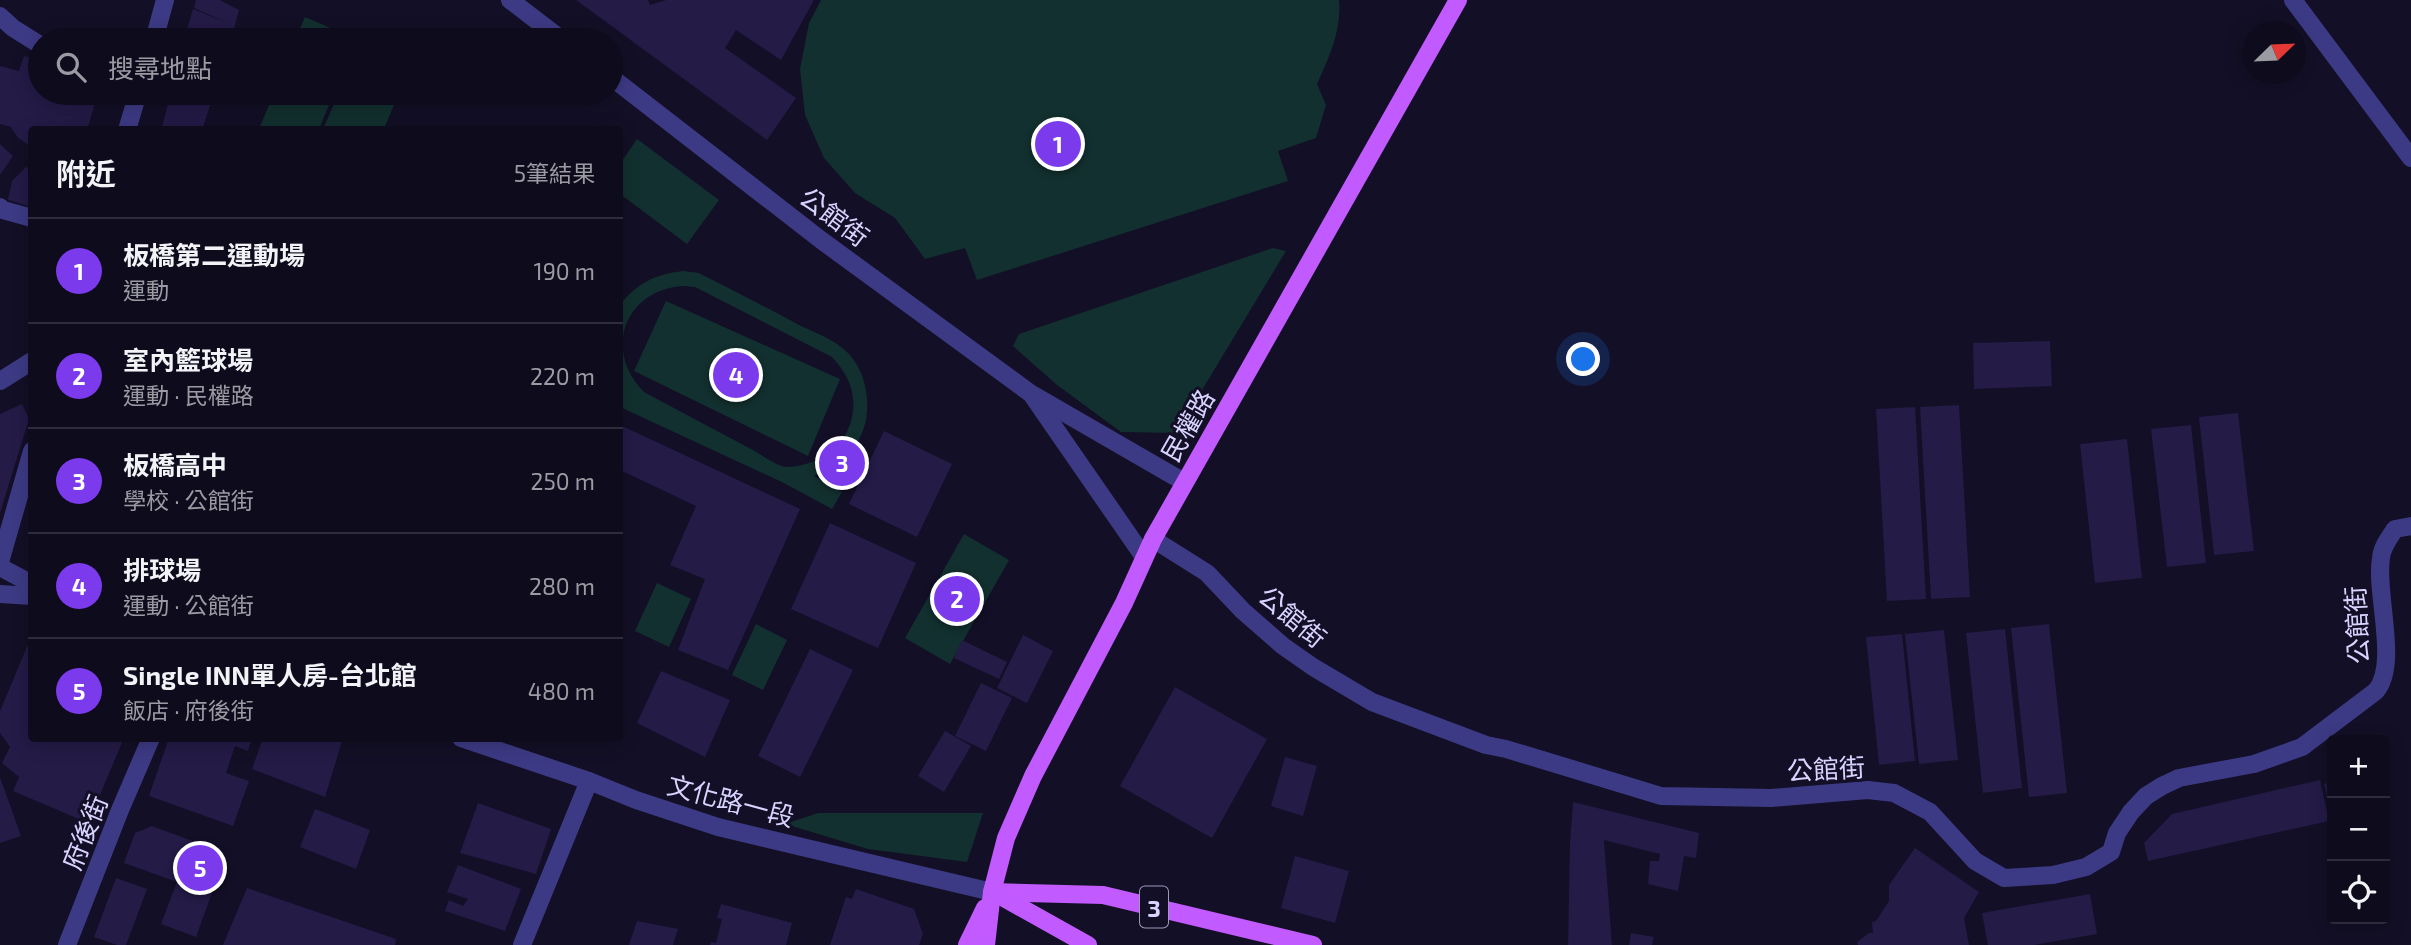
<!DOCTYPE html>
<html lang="zh-TW">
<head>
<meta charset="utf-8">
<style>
	body { margin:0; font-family:"Exo 2","Noto Sans TC",sans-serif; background:#171425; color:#f1f3f6 }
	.controls { position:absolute; right:21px; bottom:21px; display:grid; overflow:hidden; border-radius:7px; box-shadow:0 4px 18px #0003 }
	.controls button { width:63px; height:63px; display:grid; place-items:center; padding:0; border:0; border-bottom:2px solid #2e2b3b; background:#0e0b1c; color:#f1f3f6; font:35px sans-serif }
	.compass { position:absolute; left:2243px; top:21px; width:63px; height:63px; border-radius:50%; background:#0e0b1c; box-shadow:0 4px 18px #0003; rotate:67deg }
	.you { position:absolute; left:1584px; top:360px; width:24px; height:24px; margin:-18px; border:5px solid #fff; border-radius:50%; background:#1a73e8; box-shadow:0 0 0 10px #1a73e833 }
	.badge { display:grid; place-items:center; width:46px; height:46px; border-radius:50%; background:#7c3aed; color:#fff; font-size:23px; font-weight:700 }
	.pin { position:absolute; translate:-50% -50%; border:4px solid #fff; box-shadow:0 2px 7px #0006 }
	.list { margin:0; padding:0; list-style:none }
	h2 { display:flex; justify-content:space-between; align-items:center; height:91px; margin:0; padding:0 28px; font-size:30px }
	h2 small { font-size:23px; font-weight:400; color:#9b9ba3 }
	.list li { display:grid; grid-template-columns:46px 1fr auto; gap:21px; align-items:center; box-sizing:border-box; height:105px; padding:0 28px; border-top:2px solid #2e2b3b }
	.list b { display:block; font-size:26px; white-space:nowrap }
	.list p { margin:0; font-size:23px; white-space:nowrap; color:#9b9ba3 }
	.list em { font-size:23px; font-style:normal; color:#9b9ba3 }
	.icon { flex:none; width:38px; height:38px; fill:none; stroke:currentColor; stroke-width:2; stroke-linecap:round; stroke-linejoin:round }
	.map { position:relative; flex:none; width:2411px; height:945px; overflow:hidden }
	.search { position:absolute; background:#0e0b1c; box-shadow:0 4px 18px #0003; left:28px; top:28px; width:595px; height:77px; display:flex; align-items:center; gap:18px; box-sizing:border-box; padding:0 24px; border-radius:38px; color:#9b9ba3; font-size:26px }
	.panel { position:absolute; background:#0e0b1c; box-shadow:0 4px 18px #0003; left:28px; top:126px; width:595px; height:616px; border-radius:7px }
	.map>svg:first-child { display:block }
</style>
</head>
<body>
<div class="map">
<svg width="2411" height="945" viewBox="0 0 2411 945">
	<rect width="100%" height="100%" fill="#130f26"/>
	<g fill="#12302f" fill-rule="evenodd">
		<path d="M821,0H1339C1342,30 1329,58 1317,84L1326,105L1316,138L1278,151L1288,181L977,280L965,248L925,259L895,218L855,193L824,158L805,115L800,69L809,23Z"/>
		<polygon points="305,17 356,39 355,40 295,40"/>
		<polygon points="274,93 334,93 319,129 259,129"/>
		<polygon points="339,93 399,93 384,129 323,129"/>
		<polygon points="637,139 719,200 687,244 620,194 620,164"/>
		<polygon points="1273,248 1286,251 1176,433 1121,432 1057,385 1013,346 1019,334"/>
		<path d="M683,271L699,273C732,290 766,307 799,325C816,333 836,340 849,354C865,372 870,397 866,420C860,449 839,465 814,476L842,492L832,509L782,482L620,407V390L623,391L620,384V305C636,284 655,274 683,271ZM683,286L695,287L832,357C849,375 858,396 851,421C844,448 815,467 786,467C776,466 762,455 753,450C716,431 680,411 644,392C603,351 624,290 683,286Z"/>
		<polygon points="666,301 840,379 808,456 634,371"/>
		<polygon points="964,534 1009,560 950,664 905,638"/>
		<polygon points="657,583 691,599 669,647 635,631"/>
		<polygon points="756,624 787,640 763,690 732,675"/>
		<polygon points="818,813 983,813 967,862 868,849 785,824"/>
	</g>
	<g fill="#241b47">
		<polygon points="196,0 220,0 239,10 231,40 184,40 193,9 230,24 194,8"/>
		<polygon points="576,0 648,0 650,5 666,0 814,0 781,60 736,30 725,48 796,98 767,140"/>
		<polygon points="24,56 40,60 40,93 98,93 87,130 32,130 32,147 18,138 11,127 0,124 0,66 19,71"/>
		<polygon points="171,93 214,93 202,130 161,130"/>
		<polygon points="0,144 13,156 0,175"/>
		<polygon points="26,167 32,168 32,207 8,200 12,181"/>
		<polygon points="2050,341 2052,386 1974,389 1973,343"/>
		<polygon points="22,404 29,419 0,513 0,414"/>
		<polygon points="1959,405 1970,597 1931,599 1920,407"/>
		<polygon points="1915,407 1926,599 1887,601 1876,409"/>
		<polygon points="2238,413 2254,551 2214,555 2199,417"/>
		<polygon points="620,425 800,509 728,670 678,650 705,579 670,565 696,506 620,470"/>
		<polygon points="2191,425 2206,563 2167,567 2151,429"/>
		<polygon points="884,431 952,464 917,537 849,504"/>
		<polygon points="2127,439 2142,578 2095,583 2080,444"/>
		<polygon points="830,523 916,563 878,648 791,609"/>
		<polygon points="2049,624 2067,793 2029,797 2011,628"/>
		<polygon points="2005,629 2022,788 1983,793 1966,633"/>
		<polygon points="1944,630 1958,760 1919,764 1905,634"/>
		<polygon points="1902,634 1915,761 1879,765 1866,637"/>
		<polygon points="32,635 32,738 124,738 88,823 13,791 19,777 2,763 10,747 0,733 0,711"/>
		<polygon points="1023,635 1053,651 1027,703 997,688"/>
		<polygon points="962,640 1007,662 999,679 954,658"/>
		<polygon points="810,649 853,670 800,777 758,756"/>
		<polygon points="661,671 730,700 705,757 637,723"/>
		<polygon points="981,683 1012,698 986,751 955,736"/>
		<polygon points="1175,687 1267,739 1212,838 1120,786"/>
		<polygon points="945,731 971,746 944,792 918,776"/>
		<polygon points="169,738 252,738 248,751 235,746 226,773 249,781 233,826 149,796"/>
		<polygon points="263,738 343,738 325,797 252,769"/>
		<polygon points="1285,757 1317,766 1303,816 1271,806"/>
		<polygon points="0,777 21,836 0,843"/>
		<polygon points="2320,780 2329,821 2148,861 2144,843 2172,814"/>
		<polygon points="2332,782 2332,814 2331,814 2324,784"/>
		<polygon points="1573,802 1699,833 1696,858 1684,856 1678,891 1648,884 1650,861 1659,861 1660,854 1604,840 1612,945 1568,945 1570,842"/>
		<polygon points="478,803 551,829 536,874 460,853"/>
		<polygon points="315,809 370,830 356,869 300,847"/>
		<polygon points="152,826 203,845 215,859 218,876 196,937 161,924 177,882 124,863 135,833"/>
		<polygon points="1915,848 1979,892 1964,918 1969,945 1858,945 1857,942 1869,933 1873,933 1872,922 1876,921 1889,901 1889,885"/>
		<polygon points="1295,856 1349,871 1335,923 1281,908"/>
		<polygon points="458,865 521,889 505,931 445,911 449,900 463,906 468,899 447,892"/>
		<polygon points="116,878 147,889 126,945 117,945 94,937"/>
		<polygon points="247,888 396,939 395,945 223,945"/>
		<polygon points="856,889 914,909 923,934 919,945 830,945 846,897 852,899"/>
		<polygon points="2090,894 2097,934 2034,945 1988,945 1982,913"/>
		<polygon points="721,904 792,923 786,945 710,945 711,942 716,943 722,919 717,918"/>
		<polygon points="637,921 678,929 673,945 629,945"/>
		<polygon points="1631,933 1654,937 1652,945 1629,945"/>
	</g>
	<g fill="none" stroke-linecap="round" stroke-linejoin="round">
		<g stroke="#3d3a85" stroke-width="18">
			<polyline points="510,0 562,40"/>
			<polyline points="2293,0 2411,158"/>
			<polyline points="0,16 13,28 40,45"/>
			<polyline points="154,40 165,0"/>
			<polyline points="611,77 821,240 1030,393 1184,482"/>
			<polyline points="127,130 138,93"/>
			<polyline points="0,207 3,210 32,218"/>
			<polyline points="0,381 32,361"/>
			<polyline points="1034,398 1144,557"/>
			<path d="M1153,539L1207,573L1243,611L1283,646L1313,667L1372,702L1486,745L1506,749L1661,796L1771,798L1868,790L1894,793L1930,812L1975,861L2004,878L2053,875L2086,867L2111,852L2117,833L2131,812L2146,796L2162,786L2179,778L2254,764L2302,747L2376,691C2399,664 2375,593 2381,558C2382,547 2389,538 2395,529L2411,526"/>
			<polyline points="0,562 32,451"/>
			<polyline points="0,567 32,584"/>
			<polyline points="0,594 32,596"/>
			<polyline points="461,738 589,781 636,800 718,827 992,892"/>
			<polyline points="67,945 120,810 151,738"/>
			<polyline points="522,945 589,781"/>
		</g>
		<g stroke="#c25bff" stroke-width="18">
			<polyline points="992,892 1103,895 1313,945"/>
			<polyline points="995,893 1088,945"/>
			<polyline points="967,945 985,908"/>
			<polyline points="986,945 992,892 1006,838 1033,776 1124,603 1153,539 1458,0"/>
		</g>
	</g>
	<g text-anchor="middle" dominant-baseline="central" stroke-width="6" stroke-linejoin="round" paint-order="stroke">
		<rect fill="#130f26" stroke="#9e99be" stroke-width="2" x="1140" y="886.5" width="28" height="41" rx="5"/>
		<g font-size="24" font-weight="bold" fill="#d9d4ff">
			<text x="1154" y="907">3</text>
		</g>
		<g font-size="26" fill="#d9d4ff" stroke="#130f26">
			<text transform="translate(835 216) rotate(37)">公館街</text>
			<text transform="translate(1187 425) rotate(-60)">民權路</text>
			<text transform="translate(1293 616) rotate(40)">公館街</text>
			<text transform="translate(2356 625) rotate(-93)">公館街</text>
			<text transform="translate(1826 768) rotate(-3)">公館街</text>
			<text transform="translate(731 800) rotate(15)">文化路一段</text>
			<text transform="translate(84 832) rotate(-68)">府後街</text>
		</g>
	</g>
</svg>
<div class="controls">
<button>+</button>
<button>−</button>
<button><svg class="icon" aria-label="locate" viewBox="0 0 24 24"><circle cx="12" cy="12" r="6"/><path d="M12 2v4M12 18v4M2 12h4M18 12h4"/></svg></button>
</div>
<svg class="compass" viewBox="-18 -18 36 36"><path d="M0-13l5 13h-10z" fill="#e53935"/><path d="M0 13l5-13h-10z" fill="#9b9ba3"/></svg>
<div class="you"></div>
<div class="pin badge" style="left:1058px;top:144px">1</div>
<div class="pin badge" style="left:957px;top:599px">2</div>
<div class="pin badge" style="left:842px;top:463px">3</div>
<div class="pin badge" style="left:736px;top:375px">4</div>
<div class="pin badge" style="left:200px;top:868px">5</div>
<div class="search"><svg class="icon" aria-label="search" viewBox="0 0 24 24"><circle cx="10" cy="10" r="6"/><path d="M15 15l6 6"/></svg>搜尋地點</div>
<section class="panel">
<h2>附近<small>5筆結果</small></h2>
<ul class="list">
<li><span class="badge">1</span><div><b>板橋第二運動場</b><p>運動</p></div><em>190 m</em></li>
<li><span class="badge">2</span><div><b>室內籃球場</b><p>運動 · 民權路</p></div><em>220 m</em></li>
<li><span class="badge">3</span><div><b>板橋高中</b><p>學校 · 公館街</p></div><em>250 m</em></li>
<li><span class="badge">4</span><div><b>排球場</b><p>運動 · 公館街</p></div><em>280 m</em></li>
<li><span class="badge">5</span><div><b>Single INN單人房-台北館</b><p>飯店 · 府後街</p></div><em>480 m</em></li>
</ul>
</section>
</div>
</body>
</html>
